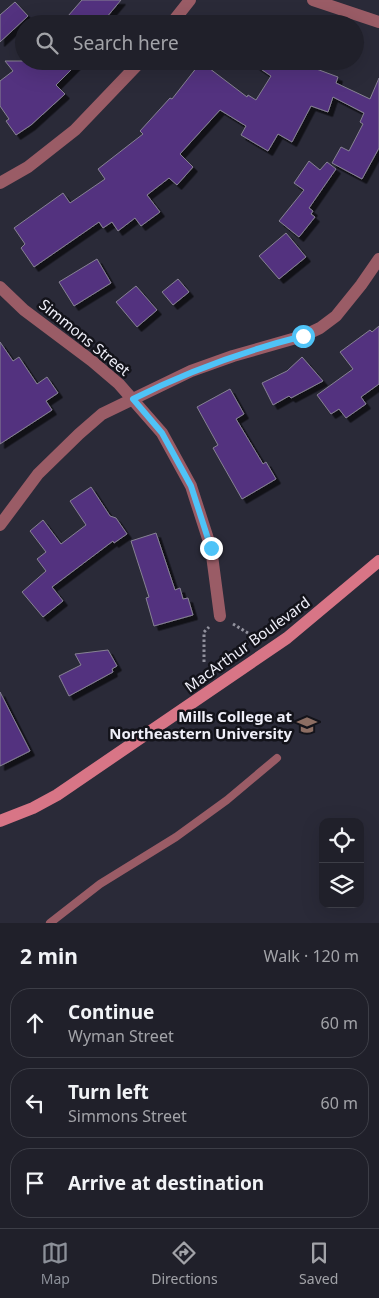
<!DOCTYPE html>
<html lang="en">
<head>
<meta charset="utf-8">
<style>
	body { margin:0; font-family:"Noto Sans",sans-serif; background:#2d2d36; color:#f1f3f6 }
	.controls { position:absolute; right:15px; bottom:15px; display:grid; overflow:hidden; border-radius:10px; box-shadow:0 5px 20px #0002 }
	.controls button { width:45px; height:45px; display:grid; place-items:center; padding:0; border:0; border-bottom:1px solid #3d3e47; background:#20202a; color:#f1f3f6; font:25px sans-serif }
	.stop { position:absolute; width:15px; height:15px; margin:-11px; border:4px solid #4fc3f7; border-radius:50%; background:#fff }
	.stop.end { background:#4fc3f7; border-color:#fff; box-shadow:0 1px 5px #0008 }
	.list { margin:0; padding:0; list-style:none }
	h2 { display:flex; justify-content:space-between; align-items:center; height:65px; margin:0; padding:0 20px; font-size:21px }
	h2 small { font-size:16px; font-weight:400; color:#a2a3a8 }
	.list li { display:grid; grid-template-columns:32px 1fr auto; gap:15px; align-items:center; box-sizing:border-box; height:70px; margin:0 10px 10px; padding:0 10px; border:1px solid #3d3e47; border-radius:20px }
	.list b { display:block; font-size:19px; white-space:nowrap }
	.list p { margin:0; font-size:16px; white-space:nowrap; color:#a2a3a8 }
	.list em { font-size:16px; font-style:normal; color:#a2a3a8 }
	.icon { flex:none; width:28px; height:28px; fill:none; stroke:currentColor; stroke-width:2; stroke-linecap:round; stroke-linejoin:round }
	.map { position:relative; flex:none; width:379px; height:923px; overflow:hidden }
	.search { position:absolute; background:#20202a; box-shadow:0 5px 20px #0002; left:15px; right:15px; top:15px; height:55px; display:flex; align-items:center; gap:12px; box-sizing:border-box; padding:0 18px; border-radius:28px; color:#a2a3a8; font-size:19px }
	.sheet { height:305px; background:#20202a }
	nav { display:flex; justify-content:space-around; align-items:center; box-sizing:border-box; height:70px; border-top:1px solid #3d3e47; background:#20202a; font-size:14px; color:#a2a3a8 }
	nav a { display:grid; justify-items:center; gap:2px }
	nav .on { color:#8c9099 }
	.map>svg:first-child { display:block }
</style>
</head>
<body>
<div class="map">
<svg width="379" height="923" viewBox="0 0 379 923">
	<defs>
		<filter id="shadow"><feDropShadow dx="4.5" dy="4.5" stdDeviation="0" flood-color="#0009"/></filter>
	</defs>
	<rect width="100%" height="100%" fill="#2a2a38"/>
	<g fill="#52337f" stroke="#878293" filter="url(#shadow)">
		<polygon points="82,0 121,0 101,24 61,24"/>
		<polygon points="15,2 28,16 0,42 0,15"/>
		<polygon points="5,61 42,61 48,69 56,61 80,61 56,85 65,94 31,125 16,135 6,121 9,119 0,106 0,81 13,71"/>
		<polygon points="249,61 295,61 338,77 336,83 370,99 379,78 379,148 362,179 332,163 341,147 349,151 363,124 360,122 364,113 333,97 328,112 311,106 292,142 278,134 268,151 241,135 246,126 220,110 180,154 193,167 177,185 169,178 147,195 160,212 141,226 135,218 118,231 112,222 103,228 99,222 34,267 21,248 25,244 14,228 63,193 70,203 105,179 98,169 143,134 140,131 170,98 172,99 201,62 247,97 248,95 256,100 271,76"/>
		<polygon points="309,161 320,170 327,162 336,169 309,208 313,211 311,214 315,217 299,237 279,221 304,190 294,183"/>
		<polygon points="286,233 306,257 279,279 259,256"/>
		<polygon points="97,259 111,283 74,306 59,282"/>
		<polygon points="178,279 189,292 173,305 162,292"/>
		<polygon points="136,286 157,310 137,327 116,302"/>
		<polygon points="379,326 379,384 361,397 366,404 346,418 339,409 331,414 317,395 353,369 340,352 370,330 372,332"/>
		<polygon points="0,342 13,361 19,357 37,384 47,377 58,393 46,401 52,410 0,444"/>
		<polygon points="302,357 323,381 291,398 289,396 273,405 262,383 287,371"/>
		<polygon points="230,389 244,414 236,419 263,464 266,462 276,479 242,499 213,448 218,445 197,407"/>
		<polygon points="91,487 110,516 116,518 127,534 114,543 113,541 52,587 63,601 43,617 22,592 46,571 37,559 46,552 30,531 43,520 61,544 86,525 70,501"/>
		<polygon points="156,533 175,590 180,588 183,599 188,598 193,615 154,626 146,598 149,597 131,541"/>
		<polygon points="108,650 117,666 112,669 113,672 69,696 59,676 81,665 75,654"/>
		<polygon points="0,692 30,751 0,766"/>
	</g>
	<g fill="none" stroke-linecap="round" stroke-linejoin="round">
		<g stroke="#92929e" stroke-width="3" stroke-dasharray="2.5 2.5" stroke-linecap="butt">
			<polyline points="233,624 248,633"/>
			<polyline points="204,662 204,632 209,627"/>
		</g>
		<polyline stroke="#9a5c66" stroke-width="8" points="50,923 100,884 176,837 227,800 277,758"/>
		<g stroke="#9a5c66" stroke-width="12">
			<polyline points="313,0 379,22"/>
			<polyline points="171,24 190,0"/>
			<polyline points="0,183 28,167 75,130 141,61"/>
			<polyline points="0,287 24,310 92,361 119,384 162,433 191,486 211,548 220,616"/>
			<polyline points="0,525 38,474 79,434 102,414 191,371 233,356 303,336 320,328 336,316 361,285 379,259"/>
		</g>
		<polyline stroke="#d87586" stroke-width="12" points="0,821 33,808 57,795 287,638 379,561"/>
	</g>
	<g fill="none" stroke-linecap="round" stroke-linejoin="round">
		<path stroke="#4fc3f7" stroke-width="6" d="M211,548L191,486L162,433L133,399C188,371 244,351 303,336"/>
	</g>
	<defs>
		<symbol id="university-bare" viewBox="-9 -9 18 18"><path d="M0-5L7-2L0 1L-7-2ZM-4 1L0 2.5L4 1V4Q0 6-4 4Z" fill="#8d6e63" stroke="#13131a" stroke-width="2.5" paint-order="stroke"/></symbol>
	</defs>
	<g fill-rule="evenodd">
		<use href="#university-bare" x="293" y="711" width="28" height="28"/>
	</g>
	<g text-anchor="middle" dominant-baseline="central" stroke-width="5" stroke-linejoin="round" paint-order="stroke">
		<g font-size="15" fill="#efeff9" stroke="#13131a">
			<text transform="translate(85 337) rotate(39)">Simmons Street</text>
			<text transform="translate(247 644) rotate(-36)">MacArthur Boulevard</text>
		</g>
		<g font-size="15" font-weight="bold" fill="#efeff9" stroke="#13131a" text-anchor="end">
			<text x="292" y="716">Mills College at<tspan x="292" dy="17">Northeastern University</tspan></text>
		</g>
	</g>
</svg>
<div class="controls">
<button><svg class="icon" aria-label="locate" viewBox="0 0 24 24"><circle cx="12" cy="12" r="6"/><path d="M12 2v4M12 18v4M2 12h4M18 12h4"/></svg></button>
<button><svg class="icon" aria-label="layers" viewBox="0 0 24 24"><path d="M12 4l9 5-9 5-9-5zM3 14l9 5 9-5"/></svg></button>
</div>
<div class="stop" style="left:303px;top:336px"></div>
<div class="stop end" style="left:211px;top:548px"></div>
<div class="search"><svg class="icon" aria-label="search" viewBox="0 0 24 24"><circle cx="10" cy="10" r="6"/><path d="M15 15l6 6"/></svg>Search here</div>
</div>
<section class="sheet">
<h2>2 min<small>Walk · 120 m</small></h2>
<ul class="list">
<li><svg class="icon" aria-label="ahead" viewBox="0 0 24 24"><path d="M12 20V5M6 11l6-6 6 6"/></svg><div><b>Continue</b><p>Wyman Street</p></div><em>60 m</em></li>
<li><svg class="icon" aria-label="left" viewBox="0 0 24 24"><path d="M17 20v-9H6M10 6l-5 5 5 5"/></svg><div><b>Turn left</b><p>Simmons Street</p></div><em>60 m</em></li>
<li><svg class="icon" aria-label="arrive" viewBox="0 0 24 24"><path d="M6 21V4h12l-3 4 3 4H6"/></svg><div><b>Arrive at destination</b></div></li>
</ul>
</section>
<nav>
<a class="on"><svg class="icon" aria-label="map" viewBox="0 0 24 24"><path d="M3 6l6-2 6 2 6-2v14l-6 2-6-2-6 2zM9 4v14M15 6v14"/></svg>Map</a>
<a><svg class="icon" aria-label="directions" viewBox="0 0 24 24"><path d="M12 3l9 9-9 9-9-9zM9 14v-3h6M13 9l2 2-2 2"/></svg>Directions</a>
<a><svg class="icon" aria-label="saved" viewBox="0 0 24 24"><path d="M7 4h10v16l-5-4-5 4z"/></svg>Saved</a>
</nav>
</body>
</html>
